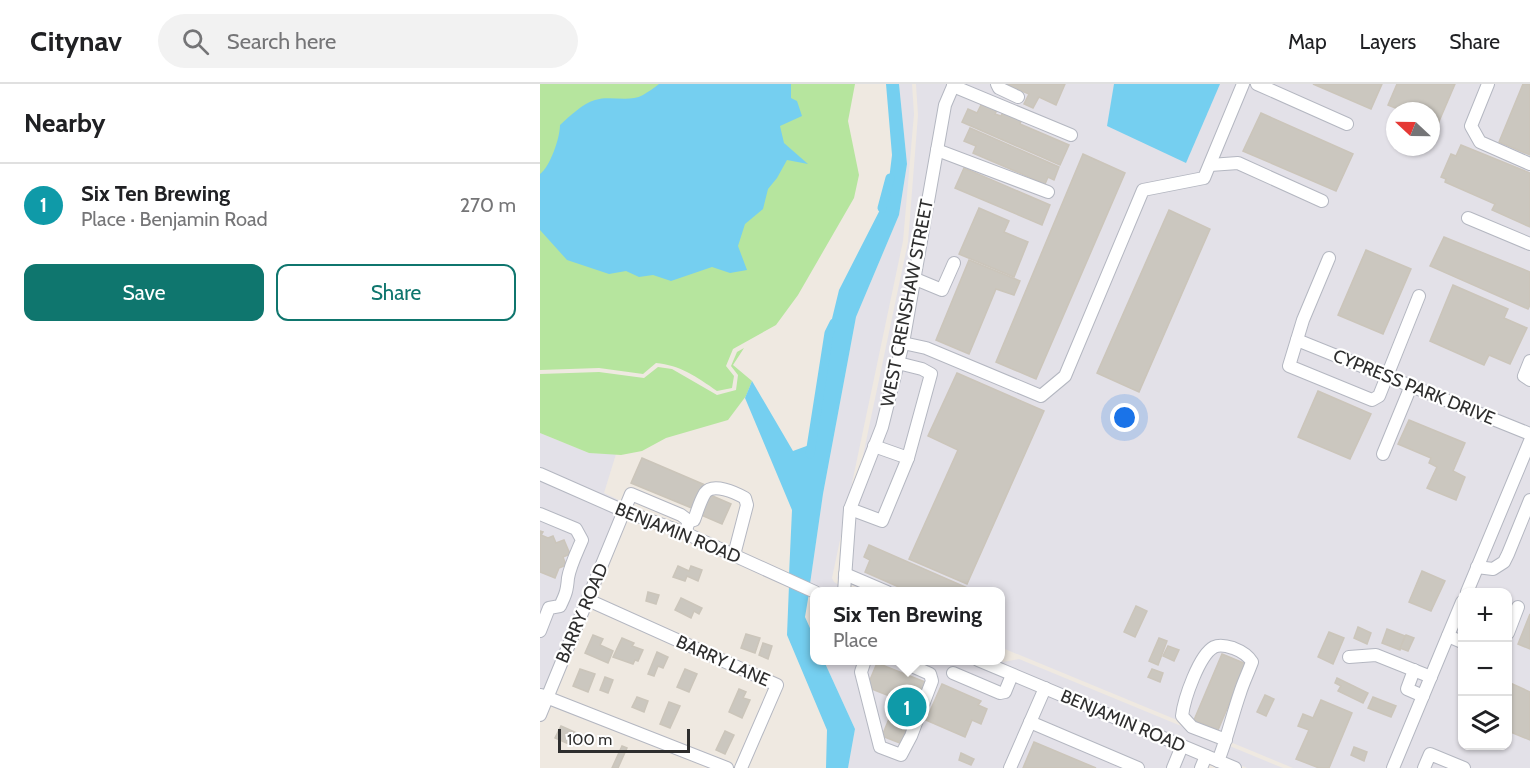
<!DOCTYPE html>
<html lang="en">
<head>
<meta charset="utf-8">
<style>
	body { margin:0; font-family:Cabin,sans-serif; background:#f2f2f2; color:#202124 }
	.controls { position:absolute; right:18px; bottom:18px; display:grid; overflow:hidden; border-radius:12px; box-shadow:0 2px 4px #0004 }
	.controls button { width:54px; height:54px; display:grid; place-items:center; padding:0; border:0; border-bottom:2px solid #e0e0e0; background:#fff; color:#202124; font:30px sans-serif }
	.compass { position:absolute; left:846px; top:18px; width:54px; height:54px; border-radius:50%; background:#fff; box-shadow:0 2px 4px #0004; rotate:292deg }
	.scale { position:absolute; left:18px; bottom:15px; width:132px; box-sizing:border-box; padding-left:6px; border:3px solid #2e2e2e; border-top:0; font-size:16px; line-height:21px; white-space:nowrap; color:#2e2e2e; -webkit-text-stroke:4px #fff; paint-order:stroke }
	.you { position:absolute; left:585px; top:334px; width:21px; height:21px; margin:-15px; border:4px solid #fff; border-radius:50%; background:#1a73e8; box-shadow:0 0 0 9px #1a73e833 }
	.badge { display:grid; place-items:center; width:39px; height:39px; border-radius:50%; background:#0f766e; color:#fff; font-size:20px; font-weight:700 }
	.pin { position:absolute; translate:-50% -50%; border:3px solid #fff; box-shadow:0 2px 6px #0006 }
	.popup { position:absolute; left:270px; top:503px; width:195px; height:78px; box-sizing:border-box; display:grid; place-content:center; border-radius:12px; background:#fff; filter:drop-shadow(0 2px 4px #0005); font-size:20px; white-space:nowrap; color:#757577 }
	.popup b { font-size:22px; color:#202124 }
	.popup::after { content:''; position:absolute; left:50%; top:100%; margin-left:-12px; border:12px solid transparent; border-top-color:#fff }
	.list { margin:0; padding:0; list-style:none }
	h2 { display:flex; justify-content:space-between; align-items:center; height:78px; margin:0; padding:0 24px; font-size:26px }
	h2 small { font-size:20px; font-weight:400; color:#757577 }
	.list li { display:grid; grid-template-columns:39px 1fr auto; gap:18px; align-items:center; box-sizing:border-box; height:84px; padding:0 24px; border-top:2px solid #e0e0e0 }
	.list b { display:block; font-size:22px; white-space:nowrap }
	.list p { margin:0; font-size:20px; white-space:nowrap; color:#757577 }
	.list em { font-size:20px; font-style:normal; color:#757577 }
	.actions { display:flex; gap:12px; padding:18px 24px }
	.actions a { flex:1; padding:14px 0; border:2px solid #0f766e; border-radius:12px; text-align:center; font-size:21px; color:#0f766e }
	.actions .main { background:#0f766e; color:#fff }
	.icon { flex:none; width:33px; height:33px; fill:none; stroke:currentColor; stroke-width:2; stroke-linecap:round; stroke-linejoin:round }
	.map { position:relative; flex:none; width:990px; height:684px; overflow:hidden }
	header { display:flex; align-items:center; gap:36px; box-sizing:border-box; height:84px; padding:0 30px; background:#fff; border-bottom:2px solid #e0e0e0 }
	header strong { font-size:28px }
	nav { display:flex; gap:33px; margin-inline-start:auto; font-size:21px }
	.search { width:420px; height:54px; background:#f2f2f2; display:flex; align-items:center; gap:15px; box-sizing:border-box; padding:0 21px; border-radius:33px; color:#757577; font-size:22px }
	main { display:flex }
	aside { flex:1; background:#fff }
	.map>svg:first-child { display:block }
</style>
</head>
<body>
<header>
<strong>Citynav</strong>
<div class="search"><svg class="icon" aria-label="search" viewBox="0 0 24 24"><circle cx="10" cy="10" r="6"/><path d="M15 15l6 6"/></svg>Search here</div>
<nav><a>Map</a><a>Layers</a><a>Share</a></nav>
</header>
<main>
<aside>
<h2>Nearby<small></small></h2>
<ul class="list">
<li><span class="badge" style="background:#0f9aa8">1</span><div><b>Six Ten Brewing</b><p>Place · Benjamin Road</p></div><em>270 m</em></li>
</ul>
<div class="actions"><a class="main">Save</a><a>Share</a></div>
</aside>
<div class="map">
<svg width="990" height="684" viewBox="0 0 990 684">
	<rect width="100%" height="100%" fill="#efe9e1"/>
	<g fill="#e3e1e8" fill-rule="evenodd">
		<polygon points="359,0 372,0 374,30 363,157 292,494 294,498 299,501 298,507 287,507 270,500 283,410 316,233 359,131 367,80"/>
		<path d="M376,0H990V684H753L460,563V508L326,507L297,495L368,158L378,31ZM855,27H891V63H855ZM922,508H968V662H922Z"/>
		<polygon points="0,349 49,369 76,370 64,409 85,419 84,422 0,385"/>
		<polygon points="0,395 78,429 0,614"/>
		<polygon points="460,575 463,578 479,575 743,684 707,684 450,577 460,576"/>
		<polygon points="284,577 427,577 659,674 655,684 308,684 315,645"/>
	</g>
	<g fill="#b6e59e">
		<path d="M0,0H315L308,37L319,91L314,114L258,211L236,241L193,265L186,282L194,292L192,304L177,307C157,293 140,281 116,279L103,290L59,284L0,286Z"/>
		<polygon points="204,264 193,281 212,297 206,312 188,336 126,354 102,367 81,371 49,369 0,349 0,290 59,288 104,294 118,283 132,285 177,311 196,306 198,291 191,282 197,268"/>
	</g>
	<g fill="#75cff0">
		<path d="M119,0H251V14L257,17L262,32L240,42L244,59L268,80L247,76L237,94L228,105L223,125L205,140L198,162L207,186L190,189L172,183L131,197L113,191L99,193L86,187L69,190L27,176L0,146V90C10,83 20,54 20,41C30,32 42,20 55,16C71,11 88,19 103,11C108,8 114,4 119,0Z"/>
		<polygon points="346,0 359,0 367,80 359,131 316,233 283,410 270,500 249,491 252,426 205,314 212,297 253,367 272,360 290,243 299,206 347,112 352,71"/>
		<polygon points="574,0 680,0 646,79 567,42"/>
		<polygon points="249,501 269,509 265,533 274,553 274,576 284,577 315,645 308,684 286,684 287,646 247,551"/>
	</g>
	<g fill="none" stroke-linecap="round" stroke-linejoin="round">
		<g stroke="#75cff0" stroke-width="9">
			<polyline points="342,124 350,94"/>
			<polyline points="270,370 289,249 294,239"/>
		</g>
	</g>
	<g fill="#cbc7bf" stroke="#cbc5ba" stroke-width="1.5">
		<polygon points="466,0 525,0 516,21 499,13 493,24 484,20 489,10"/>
		<polygon points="773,0 842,0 831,25"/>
		<polygon points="857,0 915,0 897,42 891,39 891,27 863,27 848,21"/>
		<polygon points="983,0 990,0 990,71 959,58"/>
		<polygon points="443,17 458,24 455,30 461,32 464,26 482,34 480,40 529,61 520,81 422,38 428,25 437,29"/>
		<polygon points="721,29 813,70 796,107 703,67"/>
		<polygon points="430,44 519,83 514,96 508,93 505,100 433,69 436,62 424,57"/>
		<polygon points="921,61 990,89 990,143 952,126 955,120 905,98 906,95 901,93 911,70 916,72"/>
		<polygon points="543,70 585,89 496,295 456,278"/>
		<polygon points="424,84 510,121 502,141 415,104"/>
		<polygon points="439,124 469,137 464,148 488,158 474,193 419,170"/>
		<polygon points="629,126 670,145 599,308 557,289"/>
		<polygon points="904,153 990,188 990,221 988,225 890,182"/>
		<polygon points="826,166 871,185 843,250 798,231"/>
		<polygon points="429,176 480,197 474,211 456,205 429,270 396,256"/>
		<polygon points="913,201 968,225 964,234 987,244 970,280 949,271 944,281 890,257"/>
		<polygon points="417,289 504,327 427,500 369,475 418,366 388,352"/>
		<polygon points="778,307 831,330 810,375 758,353"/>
		<polygon points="869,336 925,359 913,387 925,393 916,416 887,404 897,383 889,379 891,374 858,360"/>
		<polygon points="102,374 165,401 154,425 91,399"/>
		<polygon points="168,410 191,420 182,440 159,430"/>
		<polygon points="0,447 3,448 1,451 8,454 13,452 16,459 24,456 30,470 23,473 26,481 19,484 15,494 0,488"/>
		<polygon points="329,461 430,505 428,508 370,508 325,488 330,476 324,473"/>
		<polygon points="138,482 149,487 151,482 162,486 158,497 147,492 145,497 133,493"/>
		<polygon points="882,487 905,497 891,527 869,518"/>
		<polygon points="108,508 119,511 116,520 106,517"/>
		<polygon points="141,514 162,524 159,530 154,527 151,534 135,526"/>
		<polygon points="596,522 607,527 595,553 584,548"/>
		<polygon points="990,530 990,565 978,560"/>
		<polygon points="818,543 831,549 827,560 814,554"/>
		<polygon points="847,545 865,552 860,566 842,559"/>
		<polygon points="789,548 804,554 793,580 778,573"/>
		<polygon points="206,550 220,554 215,569 201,564"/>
		<polygon points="53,551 63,555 60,561 73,567 68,579 45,569"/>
		<polygon points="866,551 874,554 868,567 860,564"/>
		<polygon points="82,554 94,559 92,562 103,566 98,577 95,576 93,580 73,573"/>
		<polygon points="619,554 627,557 618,581 609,577"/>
		<polygon points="223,559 232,562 228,575 219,571"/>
		<polygon points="628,562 639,566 634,577 623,572"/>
		<polygon points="117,568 128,573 123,584 118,582 114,592 108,590"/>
		<polygon points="682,570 706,580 678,646 654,636"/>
		<polygon points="337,579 390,600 365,661 342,652 357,615 327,603"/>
		<polygon points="40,585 55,590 48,608 33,602"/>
		<polygon points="145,585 157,590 149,608 137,603"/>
		<polygon points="612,585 623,589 620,598 608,593"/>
		<polygon points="65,593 73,596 68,609 60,606"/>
		<polygon points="797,594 828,609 823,619 798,607 801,602 795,599"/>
		<polygon points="968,598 990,608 990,656 968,647"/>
		<polygon points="402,600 441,617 438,621 447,625 441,640 432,636 425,653 386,636"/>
		<polygon points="199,605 206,608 203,614 210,616 202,634 189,628"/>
		<polygon points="725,611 734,615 726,632 717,628"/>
		<polygon points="97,613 108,617 104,628 92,623"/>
		<polygon points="833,613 856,622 851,633 828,624"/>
		<polygon points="781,616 812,629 789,684 779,684 756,675 769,646 758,642 763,630 773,634"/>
		<polygon points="129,618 140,622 130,644 120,640"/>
		<polygon points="21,642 37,649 31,661 15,654"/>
		<polygon points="185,647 194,651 185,670 176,666"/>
		<polygon points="494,658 556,684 483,684"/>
		<polygon points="82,662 87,664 78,684 72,684"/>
		<polygon points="814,663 827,668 824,677 811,671"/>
		<polygon points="421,669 434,675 431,681 419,676"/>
	</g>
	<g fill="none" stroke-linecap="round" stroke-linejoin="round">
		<defs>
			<g id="minor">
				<polyline points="457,0 459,4 478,13"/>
				<polyline points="717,0 807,40"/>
				<polyline points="948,0 931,42 940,58 990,80"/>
				<polyline points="413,2 531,51"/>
				<polyline points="397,66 508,108"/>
				<polyline points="670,81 698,79 782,117"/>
				<polyline points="928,134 990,160"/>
				<polyline points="789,174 763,236 749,282 832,316 839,312 879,212"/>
				<polyline points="373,194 402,206 414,179"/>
				<polyline points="757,256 990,350"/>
				<polyline points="363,259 386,264 501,312 525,292 603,106 664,94 703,0"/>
				<polyline points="990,277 984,292 990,296"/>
				<polyline points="334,362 368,374 391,290 382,285 358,279"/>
				<polyline points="843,370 871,302"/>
				<polyline points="0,390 84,427 145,449 275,508"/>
				<polyline points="310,425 342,437 368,374"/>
				<path d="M0,430L36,445L42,456C37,468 30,482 28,494C27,506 26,510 20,522L9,524L0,547"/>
				<path d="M149,437L154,436C157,428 160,417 165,409C173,398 196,409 205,414L207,421L194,471"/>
				<polyline points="937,483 953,485 964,478 968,470 990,416"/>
				<polyline points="305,490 347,508"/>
				<polyline points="304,508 310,425 342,343 363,259 405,21 414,0"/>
				<polyline points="927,508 990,357"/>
				<polyline points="48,516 237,601 201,684"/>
				<polyline points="968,549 978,523"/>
				<polyline points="908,552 922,558"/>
				<polyline points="809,573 836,571 891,593"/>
				<polyline points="325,576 321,588 340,663 361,671 371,652 392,597 390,590 363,578"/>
				<polyline points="438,576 695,684"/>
				<polyline points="874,586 867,605 883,612"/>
				<polyline points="413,589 460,609 465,608 472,591"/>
				<polyline points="1,611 187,684"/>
				<polyline points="0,631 91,410 141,431 149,437 145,449"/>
				<polyline points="490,638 598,684"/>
				<path d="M678,677C687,655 692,632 700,609C703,599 708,589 712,578C708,571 701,567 693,564C687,562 680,560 674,563C659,571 644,615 642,632L652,643L686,656"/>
				<polyline points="470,684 505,604"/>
				<polyline points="633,684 642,662"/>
				<polyline points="661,684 666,672"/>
				<polyline points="853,684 922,518"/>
				<polyline points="884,684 890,670 924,684"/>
			</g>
		</defs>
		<use href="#minor" stroke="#b4b7c1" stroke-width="14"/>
		<use href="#minor" stroke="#fff" stroke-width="12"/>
	</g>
	<g text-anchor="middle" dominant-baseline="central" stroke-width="4.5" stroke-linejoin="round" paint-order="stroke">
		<g font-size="18" fill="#2e2e2e" stroke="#fff">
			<text transform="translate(367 219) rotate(-79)">WEST CRENSHAW STREET</text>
			<text transform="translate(874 303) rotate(22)">CYPRESS PARK DRIVE</text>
			<text transform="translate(138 449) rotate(22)">BENJAMIN ROAD</text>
			<text transform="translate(42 529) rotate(-67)">BARRY ROAD</text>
			<text transform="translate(183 577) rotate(24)">BARRY LANE</text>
			<text transform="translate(583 637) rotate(23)">BENJAMIN ROAD</text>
		</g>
	</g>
</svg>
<div class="controls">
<button>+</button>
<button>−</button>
<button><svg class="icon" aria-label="layers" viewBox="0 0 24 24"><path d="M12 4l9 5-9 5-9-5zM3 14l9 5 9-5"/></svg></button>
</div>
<svg class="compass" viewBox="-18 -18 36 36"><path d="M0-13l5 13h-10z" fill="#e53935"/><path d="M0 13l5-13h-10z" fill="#757577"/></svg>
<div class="scale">100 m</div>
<div class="you"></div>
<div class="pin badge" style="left:367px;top:623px;background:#0f9aa8">1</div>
<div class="popup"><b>Six Ten Brewing</b>Place</div>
</div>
</main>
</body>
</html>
